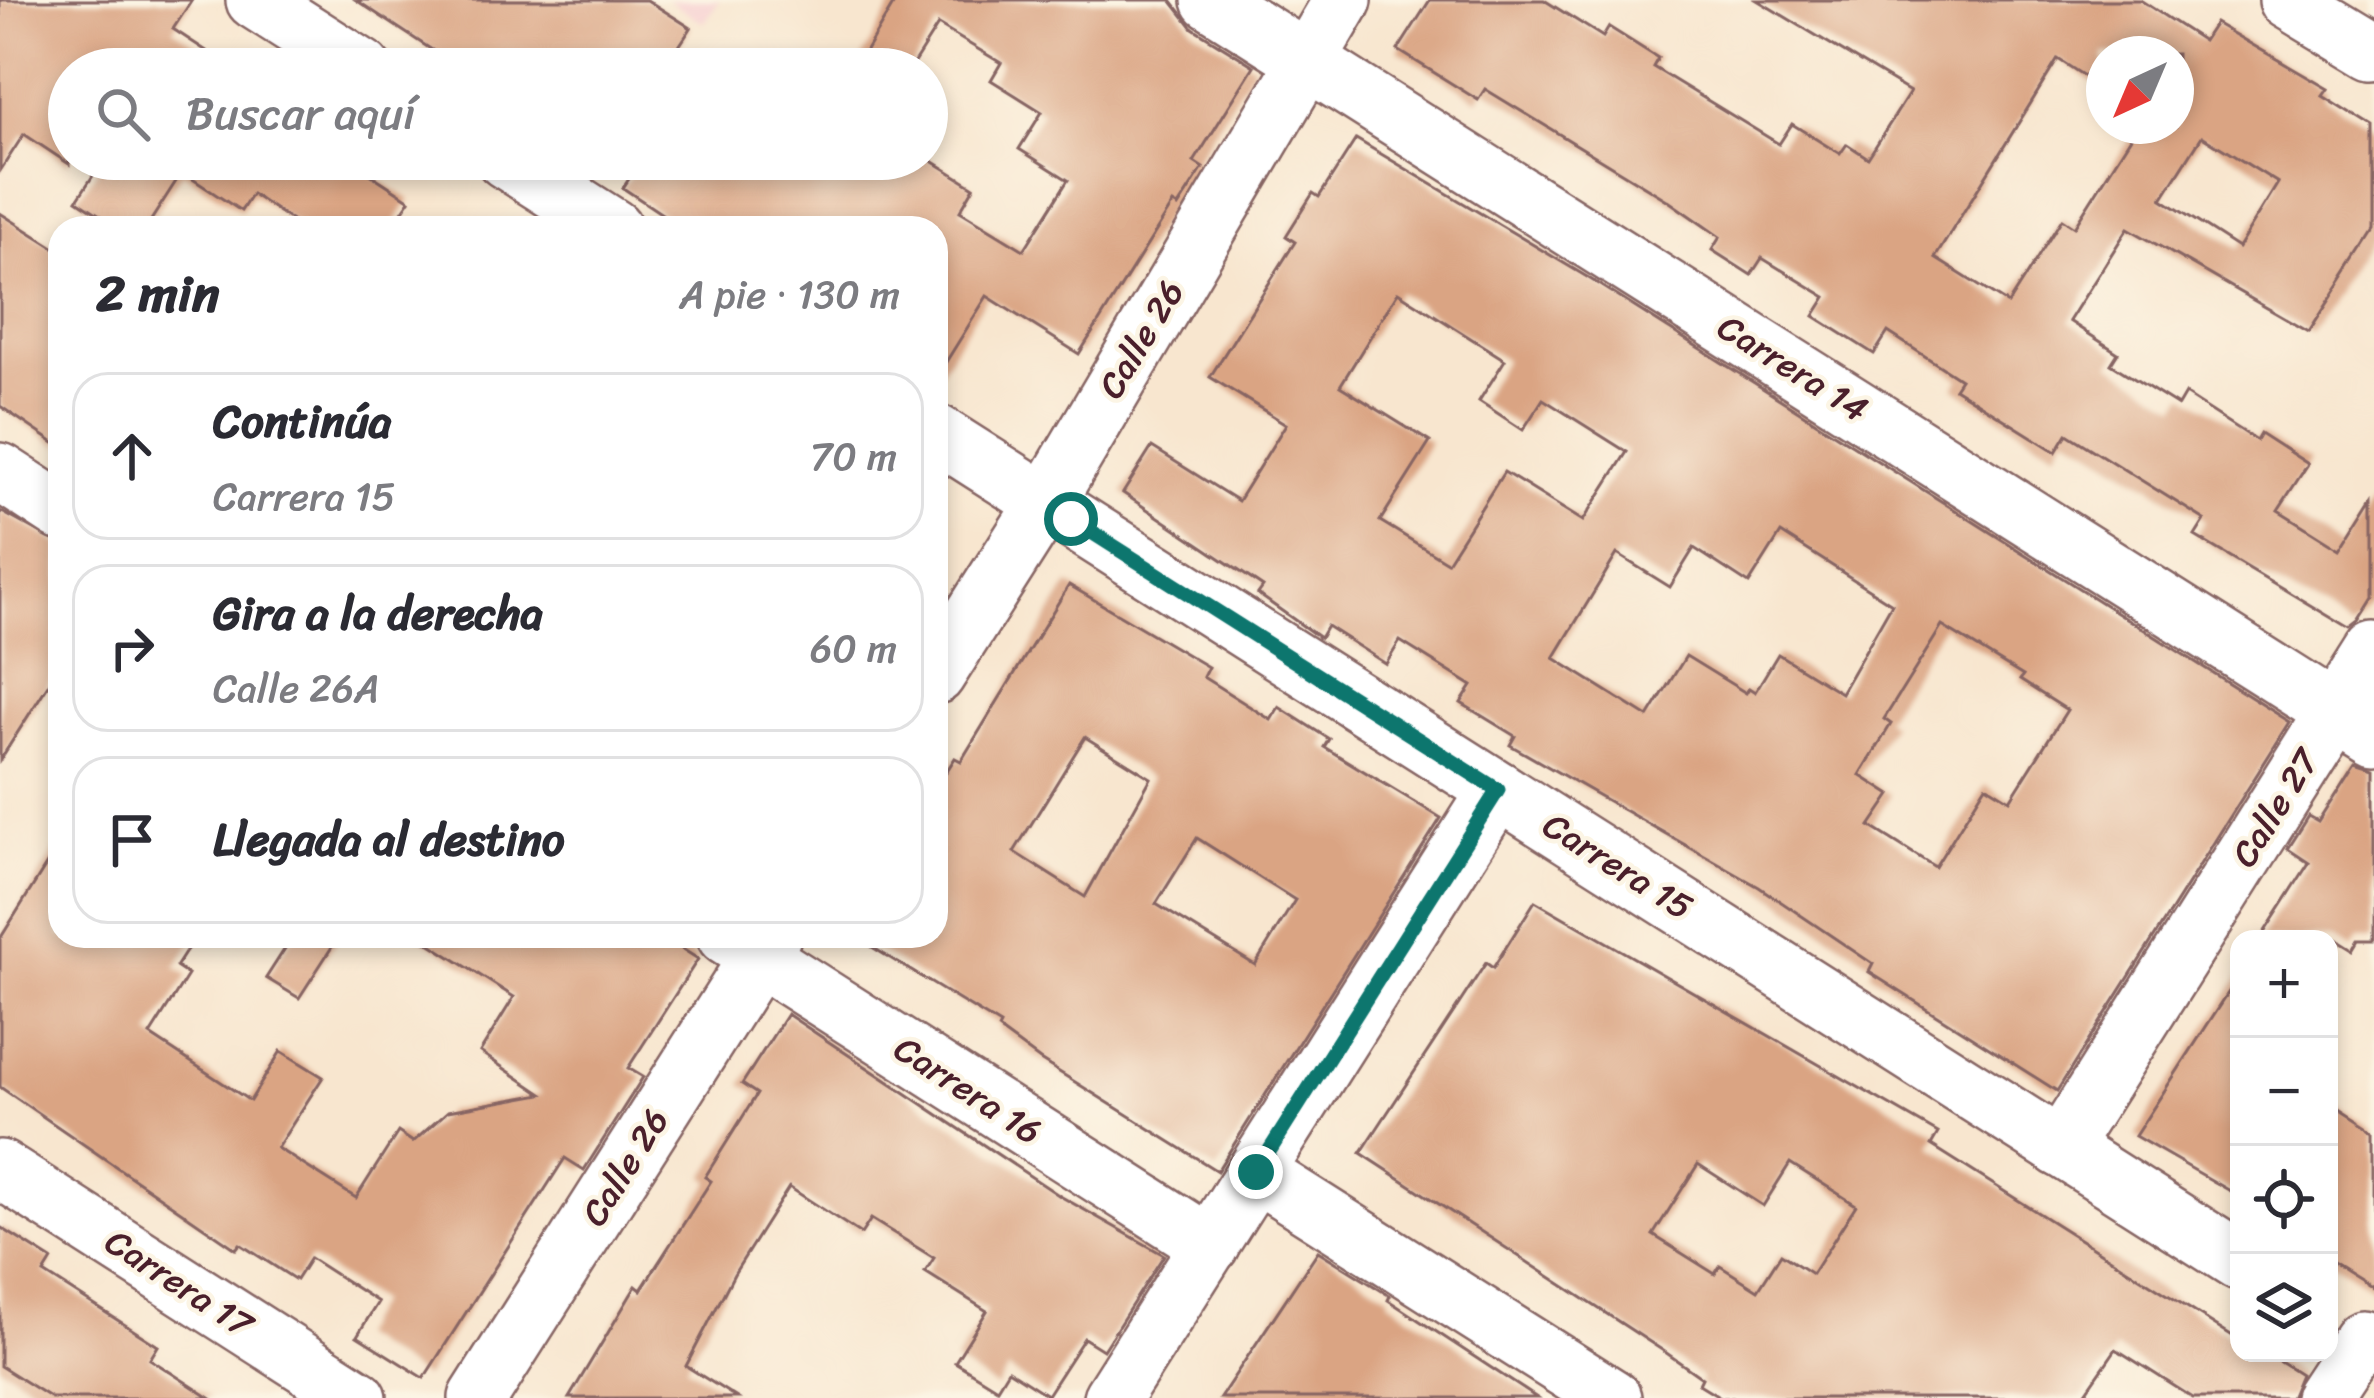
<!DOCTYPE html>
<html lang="es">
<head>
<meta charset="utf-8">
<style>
	body { margin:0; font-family:Sriracha,sans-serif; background:#f7f7f7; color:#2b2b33 }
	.controls { position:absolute; right:36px; bottom:36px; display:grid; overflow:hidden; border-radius:24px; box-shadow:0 6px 18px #0003 }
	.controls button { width:108px; height:108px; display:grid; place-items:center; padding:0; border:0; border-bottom:3px solid #e1e1e2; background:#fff; color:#2b2b33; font:60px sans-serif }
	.compass { position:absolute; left:2086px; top:36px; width:108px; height:108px; border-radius:50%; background:#fff; box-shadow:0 6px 18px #0003; rotate:224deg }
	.stop { position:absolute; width:36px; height:36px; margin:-27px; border:9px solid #0f766e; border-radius:50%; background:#fff }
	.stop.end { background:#0f766e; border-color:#fff; box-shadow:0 3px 12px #0008 }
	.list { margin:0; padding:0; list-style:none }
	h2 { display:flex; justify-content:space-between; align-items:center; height:156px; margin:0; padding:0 48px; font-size:51px }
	h2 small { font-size:39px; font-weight:400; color:#7c7c81 }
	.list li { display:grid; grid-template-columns:78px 1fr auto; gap:36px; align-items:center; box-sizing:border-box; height:168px; margin:0 24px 24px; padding:0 24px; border:3px solid #e1e1e2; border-radius:36px }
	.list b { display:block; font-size:45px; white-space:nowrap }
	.list p { margin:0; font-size:39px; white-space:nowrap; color:#7c7c81 }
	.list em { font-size:39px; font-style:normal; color:#7c7c81 }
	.icon { flex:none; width:66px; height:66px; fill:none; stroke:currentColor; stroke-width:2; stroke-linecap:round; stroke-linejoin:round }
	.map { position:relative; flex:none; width:2374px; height:1398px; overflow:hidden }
	.search { position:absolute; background:#fff; box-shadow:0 6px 18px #0003; left:48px; top:48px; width:900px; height:132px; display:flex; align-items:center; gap:30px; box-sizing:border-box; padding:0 42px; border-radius:66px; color:#7c7c81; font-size:45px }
	.panel { position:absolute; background:#fff; box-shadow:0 6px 18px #0003; left:48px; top:216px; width:900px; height:732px; border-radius:36px }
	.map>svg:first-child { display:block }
</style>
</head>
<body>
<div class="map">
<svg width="2374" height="1398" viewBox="0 0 2374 1398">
	<rect width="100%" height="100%" fill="#fcf5e5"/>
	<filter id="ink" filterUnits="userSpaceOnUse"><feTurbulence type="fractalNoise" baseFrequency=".00833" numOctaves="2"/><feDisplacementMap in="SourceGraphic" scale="24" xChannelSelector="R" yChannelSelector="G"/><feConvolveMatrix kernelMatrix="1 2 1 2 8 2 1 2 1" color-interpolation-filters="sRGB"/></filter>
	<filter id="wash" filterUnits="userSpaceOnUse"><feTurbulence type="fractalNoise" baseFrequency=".004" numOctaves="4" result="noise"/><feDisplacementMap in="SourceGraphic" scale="48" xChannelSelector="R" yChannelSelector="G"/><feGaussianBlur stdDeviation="2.7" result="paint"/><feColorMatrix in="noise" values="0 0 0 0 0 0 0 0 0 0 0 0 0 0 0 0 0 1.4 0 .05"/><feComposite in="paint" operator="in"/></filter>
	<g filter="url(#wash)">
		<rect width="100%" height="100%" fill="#f8e6cf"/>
		<polygon fill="#f7cfd1" points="667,0 719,0 704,23"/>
		<g id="blocks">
			<g fill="#daa483" fill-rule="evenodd">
				<polygon points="0,0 192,0 173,29 234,69 69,69 69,164 24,134 0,171"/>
				<polygon points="356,0 647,0 691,28 664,69 461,69"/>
				<polygon points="896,0 1171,0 1193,28 1254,66 1194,162 1203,168 1178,207 1173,204 1079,354 987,296 936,378 936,228 683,228 623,188 642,159 929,159 974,187 960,211 1024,250 1068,180 1019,149 1042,112 991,80 1001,63 938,25 910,69 855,69"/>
				<path d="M1430,0H1544L1603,37L1609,27L1658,58L1653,67L1779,144L1792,124L1840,154L1847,144L1868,158L1910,92L1757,0H2140L2203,41L2215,23L2328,89L2323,96L2374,128V231L2309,332L2128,228L2069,321L2118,353L2111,364L2178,406L2185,394L2256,440L2260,433L2308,464L2278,510L2340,549L2374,495V598L2359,622L2350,629L2195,536L2205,520L2067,434L2056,452L1954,388L1960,379L1888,332L1874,354L1814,316L1826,297L1762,258L1751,275L1712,250L1720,237L1667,200L1485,89L1478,100L1398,50ZM2104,54H2176V126H2138L2074,227L2062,219L2008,304L1935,258L2058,59L2104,89ZM2202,136L2278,183L2238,248L2162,199Z"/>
				<path d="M1356,139L1587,277L2290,722L2057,1091L1869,972L1873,964L1759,887L1510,745L1515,736L1461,703L1472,686L1400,641L1386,664L1327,626L1320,638L1258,594L1263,587L1123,493L1152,447L1238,501L1286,424L1210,377L1295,242L1286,236L1313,193L1319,197ZM1398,292L1505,360L1479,401L1523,430L1543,399L1627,452L1583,521L1504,472L1447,562L1380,521L1430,442L1340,386ZM1781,533L1892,604L1841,693L1778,654L1755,692L1749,688L1746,693L1686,656L1648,717L1554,658L1617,554L1670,587L1694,548L1749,584ZM1942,626L2023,676L2020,680L2067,710L2010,800L1986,785L1935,867L1870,826L1891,795L1860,775L1891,724L1884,719Z"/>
				<polygon points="104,159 347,159 410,200 391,228 303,228 252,194 241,211 182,172 146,228 120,228 77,200"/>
				<polygon points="0,213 60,251 60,447 0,406"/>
				<polygon points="0,511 60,544 60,666 0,760"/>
				<path d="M1069,585L1208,667L1203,677L1271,720L1279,707L1329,739L1324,747L1441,818L1217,1171L1040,1060L998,1029L1000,1025L854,936H936V788L955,758L961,761ZM1085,737L1151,778L1085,897L1014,852ZM1197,838L1295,900L1255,965L1156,904Z"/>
				<polygon points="2355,763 2374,769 2374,939 2359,939 2353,949 2337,939 2260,939 2309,863 2288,849 2309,816 2318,821"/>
				<polygon points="60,843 60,936 196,936 176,967 188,975 150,1035 250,1101 281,1051 323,1077 277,1148 356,1198 398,1132 413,1142 448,1111 542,1094 480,1052 514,997 418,936 662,936 698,959 628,1068 643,1077 584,1170 565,1158 424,1378 357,1336 378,1302 310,1258 296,1280 240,1244 236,1249 0,1087 0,939"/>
				<path d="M1535,901L1938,1133L1931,1145L2239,1340V1353H2267L2300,1374L2290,1398H2193L2116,1349L2082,1398H1722L1699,1384L1702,1378L1665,1352L1361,1153L1486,963L1493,968ZM1790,1163L1856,1205L1812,1274L1781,1254L1758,1290L1720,1266L1715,1274L1653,1235L1698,1164L1763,1206Z"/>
				<polygon points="293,936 339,936 299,998 266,978"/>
				<polygon points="2239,976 2239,1196 2135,1136"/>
				<polygon points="787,1014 1060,1196 1164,1255 1103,1350 1084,1338 1047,1395 1008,1370 997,1388 955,1362 987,1311 925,1272 934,1258 871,1219 861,1234 789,1187 734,1274 686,1366 737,1398 569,1398 636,1286 641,1290 711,1181 705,1177 757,1094 742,1084"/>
				<polygon points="2329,1100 2374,1129 2374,1288 2329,1260"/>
				<polygon points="0,1227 52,1260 44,1273 158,1346 150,1359 210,1398 51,1398 0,1366"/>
				<polygon points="1318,1251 1390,1296 1388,1300 1537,1398 1220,1398"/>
			</g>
		</g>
	</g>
	<g filter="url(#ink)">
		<use href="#blocks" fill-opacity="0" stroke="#876564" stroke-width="3"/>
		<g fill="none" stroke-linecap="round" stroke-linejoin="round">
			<defs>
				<g id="minor">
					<polyline points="255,0 363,69"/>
					<polyline points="1211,0 2374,736"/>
					<polyline points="2288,0 2374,52"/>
					<polyline points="505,159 613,228"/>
					<polyline points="936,433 2239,1261"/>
					<polyline points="0,472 60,511"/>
					<polyline points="936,675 1046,502 1343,0"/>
					<polyline points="726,936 1210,1245"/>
					<polyline points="2060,1148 2374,651"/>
					<polyline points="0,1169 358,1398"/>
					<polyline points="1257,1173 1612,1398"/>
					<polyline points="478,1398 772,936"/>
					<polyline points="1112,1398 1498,790"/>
					<polyline points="2323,1398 2362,1339"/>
				</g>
			</defs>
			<use href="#minor" stroke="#876564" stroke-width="62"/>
			<use href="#minor" stroke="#fff" stroke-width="57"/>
		</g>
	</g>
	<g fill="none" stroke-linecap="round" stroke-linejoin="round" filter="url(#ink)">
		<polyline stroke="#0f766e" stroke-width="15" points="1071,519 1498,790 1256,1172"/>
	</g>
	<g text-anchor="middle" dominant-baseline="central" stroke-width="9" stroke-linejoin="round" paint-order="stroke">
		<g font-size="36" fill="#4a1f2b" stroke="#fcf5e5">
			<text transform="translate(1141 339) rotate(-59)">Calle 26</text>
			<text transform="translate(1793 368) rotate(32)">Carrera 14</text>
			<text transform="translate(2275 808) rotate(-58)">Calle 27</text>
			<text transform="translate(1618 866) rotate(32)">Carrera 15</text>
			<text transform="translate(968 1090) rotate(33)">Carrera 16</text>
			<text transform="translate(625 1167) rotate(-58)">Calle 26</text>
			<text transform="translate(179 1283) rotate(33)">Carrera 17</text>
		</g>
	</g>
</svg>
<div class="controls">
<button>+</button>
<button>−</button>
<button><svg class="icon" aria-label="locate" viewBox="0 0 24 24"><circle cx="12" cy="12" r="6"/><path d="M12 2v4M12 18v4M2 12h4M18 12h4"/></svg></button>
<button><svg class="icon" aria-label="layers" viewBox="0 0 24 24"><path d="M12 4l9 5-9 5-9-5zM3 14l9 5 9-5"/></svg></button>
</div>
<svg class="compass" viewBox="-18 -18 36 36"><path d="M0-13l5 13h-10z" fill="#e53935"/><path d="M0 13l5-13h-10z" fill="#7c7c81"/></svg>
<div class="stop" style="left:1071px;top:519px"></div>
<div class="stop end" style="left:1256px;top:1172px"></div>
<div class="search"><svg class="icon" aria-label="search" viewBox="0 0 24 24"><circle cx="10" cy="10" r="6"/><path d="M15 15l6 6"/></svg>Buscar aquí</div>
<section class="panel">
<h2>2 min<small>A pie · 130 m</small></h2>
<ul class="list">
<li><svg class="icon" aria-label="ahead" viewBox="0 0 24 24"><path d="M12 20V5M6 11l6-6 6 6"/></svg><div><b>Continúa</b><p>Carrera 15</p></div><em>70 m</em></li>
<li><svg class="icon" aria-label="right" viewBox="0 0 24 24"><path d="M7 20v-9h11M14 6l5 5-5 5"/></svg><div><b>Gira a la derecha</b><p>Calle 26A</p></div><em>60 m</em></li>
<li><svg class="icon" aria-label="arrive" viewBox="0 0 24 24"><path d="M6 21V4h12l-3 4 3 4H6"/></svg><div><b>Llegada al destino</b></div></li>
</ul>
</section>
</div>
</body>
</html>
